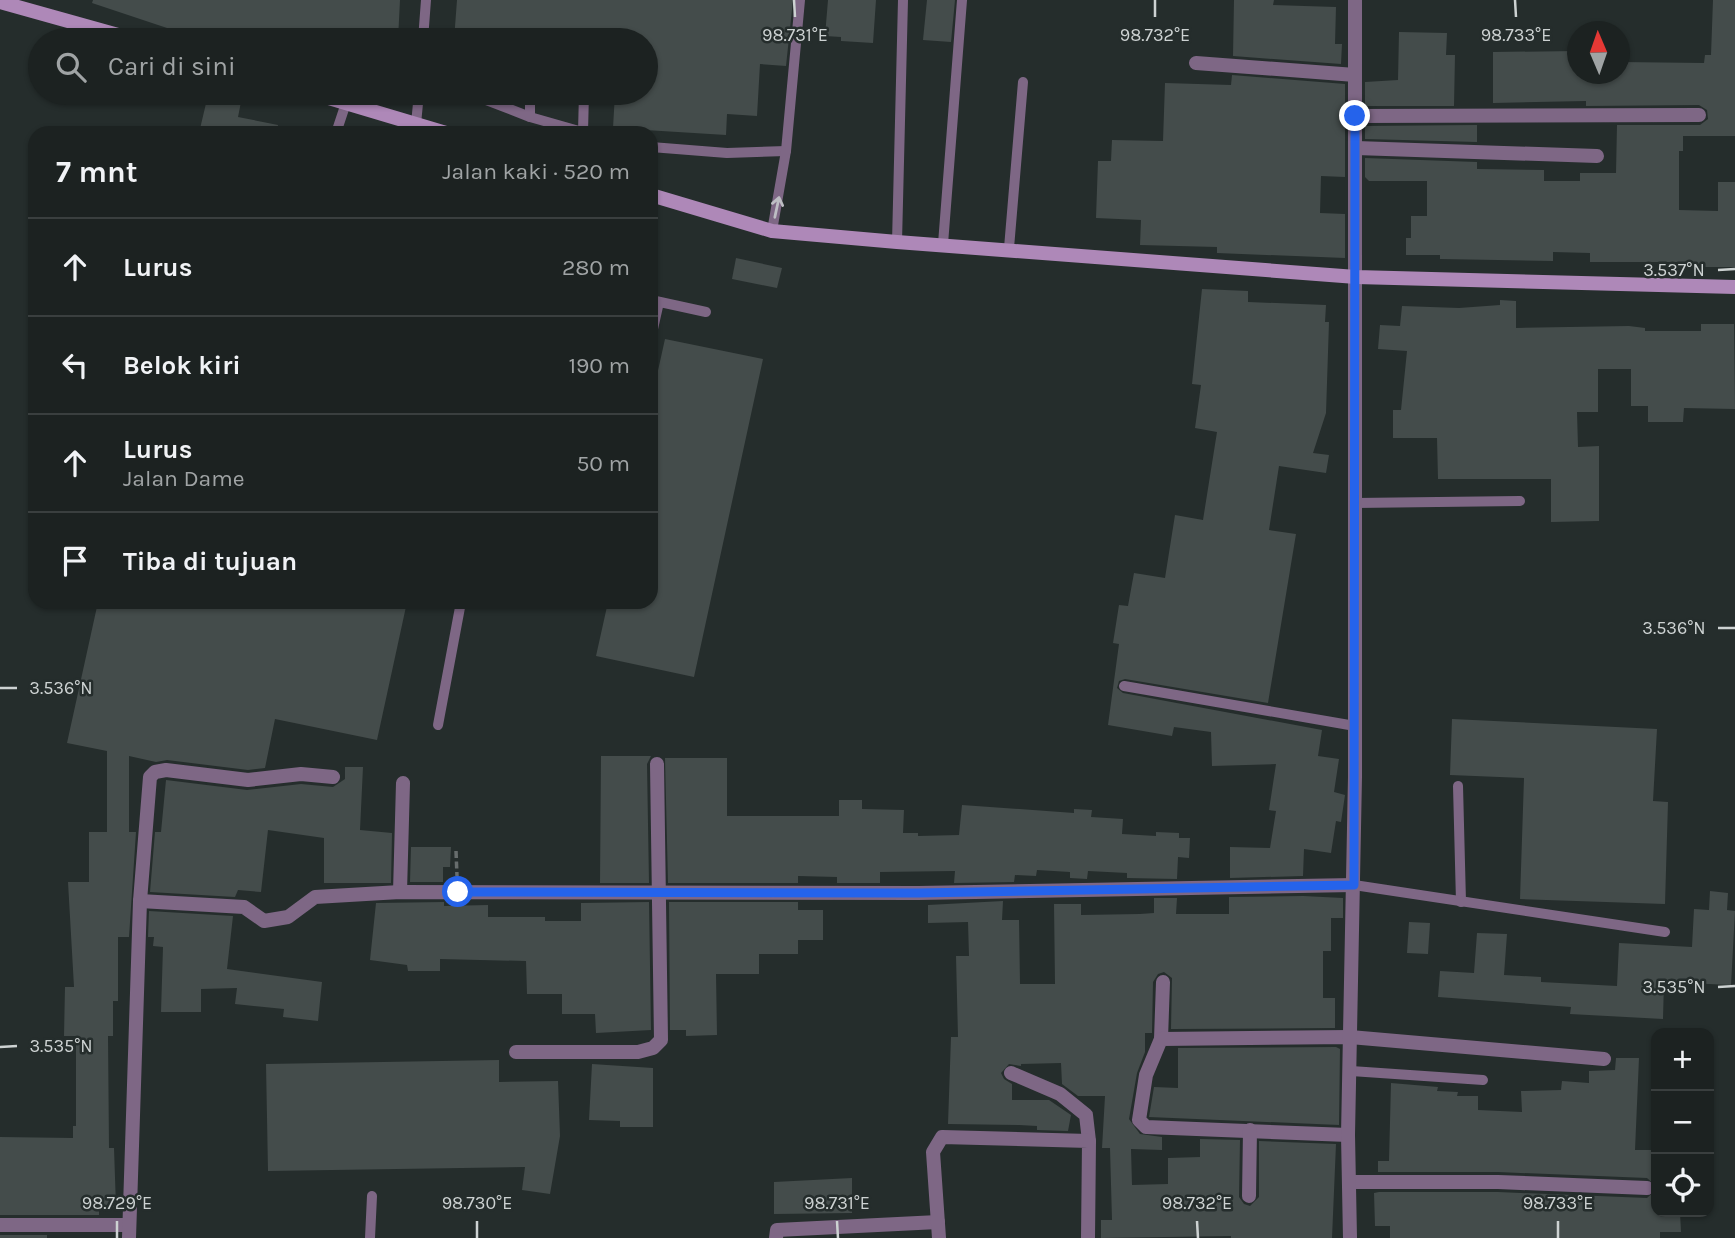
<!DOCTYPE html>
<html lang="id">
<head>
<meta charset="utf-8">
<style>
	body { margin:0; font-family:Karla,sans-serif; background:#292f2e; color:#f1f3f6 }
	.controls { position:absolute; right:21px; bottom:21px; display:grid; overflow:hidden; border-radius:14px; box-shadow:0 2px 5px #0004 }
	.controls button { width:63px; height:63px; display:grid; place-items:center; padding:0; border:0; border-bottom:2px solid #3a3f3f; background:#1c2221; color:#f1f3f6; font:35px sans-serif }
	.compass { position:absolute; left:1567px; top:21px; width:63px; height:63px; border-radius:50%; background:#1c2221; box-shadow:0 2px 5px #0004; rotate:358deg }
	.stop { position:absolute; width:21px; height:21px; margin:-16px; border:5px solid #2563eb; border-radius:50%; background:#fff }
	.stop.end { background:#2563eb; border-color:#fff; box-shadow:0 2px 7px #0008 }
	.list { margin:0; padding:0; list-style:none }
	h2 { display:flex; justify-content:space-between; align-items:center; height:91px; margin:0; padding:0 28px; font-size:30px }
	h2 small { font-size:23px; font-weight:400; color:#a0a4a5 }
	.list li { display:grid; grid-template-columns:46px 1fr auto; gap:21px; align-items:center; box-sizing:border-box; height:98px; padding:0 28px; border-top:2px solid #3a3f3f }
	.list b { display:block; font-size:26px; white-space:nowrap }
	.list p { margin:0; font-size:23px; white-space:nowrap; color:#a0a4a5 }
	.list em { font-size:23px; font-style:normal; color:#a0a4a5 }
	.icon { flex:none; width:38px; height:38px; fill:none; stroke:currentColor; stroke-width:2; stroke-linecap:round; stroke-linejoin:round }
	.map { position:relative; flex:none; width:1735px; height:1238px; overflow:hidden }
	.search { position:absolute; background:#1c2221; box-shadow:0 2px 5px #0004; left:28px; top:28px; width:630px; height:77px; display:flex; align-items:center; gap:18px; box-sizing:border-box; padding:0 24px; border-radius:38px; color:#a0a4a5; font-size:26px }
	.panel { position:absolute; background:#1c2221; box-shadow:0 2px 5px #0004; left:28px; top:126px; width:630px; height:483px; border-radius:21px }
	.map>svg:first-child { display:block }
</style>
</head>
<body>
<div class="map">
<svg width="1735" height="1238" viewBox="0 0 1735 1238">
	<rect width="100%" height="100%" fill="#252d2c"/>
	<g fill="#444c4b">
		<polygon points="93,0 400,0 398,40 284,35 282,40 203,40 92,3"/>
		<polygon points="457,0 793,0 786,66 760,64 757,116 727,114 726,135 613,128 615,93 646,93 646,40 454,40"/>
		<polygon points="828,0 876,0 873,43 841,41 841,37 825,36"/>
		<polygon points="927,0 955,0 951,42 923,40"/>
		<polygon points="1234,0 1274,0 1273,5 1336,7 1335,44 1342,44 1341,64 1233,56"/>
		<polygon points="1713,0 1735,0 1735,136 1683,136 1683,151 1679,151 1679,210 1718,211 1718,182 1735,182 1735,267 1688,267 1689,262 1590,262 1590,253 1553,252 1553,261 1440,259 1440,255 1406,255 1406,238 1411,238 1411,216 1427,216 1427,181 1369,181 1365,177 1365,158 1477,162 1477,169 1544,170 1544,181 1580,181 1580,173 1616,173 1617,125 1700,125 1708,119 1707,110 1699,105 1586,106 1586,101 1493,103 1493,52 1577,51 1577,74 1620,74 1620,62 1704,63 1705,55 1711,55"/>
		<polygon points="1399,32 1447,33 1446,55 1455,55 1454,106 1365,106 1365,82 1398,80"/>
		<polygon points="1232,75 1345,84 1345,177 1321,176 1320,213 1345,214 1345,258 1217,253 1217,247 1140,245 1141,220 1096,218 1098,161 1111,161 1112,140 1163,141 1165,83 1231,85"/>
		<polygon points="208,95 241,102 238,117 278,125 277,133 199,133"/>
		<polygon points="1477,125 1477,142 1365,139 1365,126"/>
		<polygon points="736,258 782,268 777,288 732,279"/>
		<polygon points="1202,289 1248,291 1248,302 1326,305 1325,322 1329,322 1326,413 1313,453 1329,455 1326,473 1279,466 1269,530 1296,534 1268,703 1125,679 1119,681 1117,688 1123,693 1322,730 1318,756 1339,759 1334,792 1345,795 1341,822 1336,821 1331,853 1304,849 1303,876 1230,878 1230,847 1270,848 1276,811 1269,810 1276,764 1212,766 1211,732 1174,727 1172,736 1108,725 1119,644 1113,643 1119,605 1128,606 1134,573 1165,578 1175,515 1203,520 1217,432 1195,428 1201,385 1192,384"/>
		<polygon points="1500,300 1516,301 1516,328 1629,326 1645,328 1645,331 1701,331 1701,324 1734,324 1735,409 1684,408 1683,422 1648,422 1648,406 1631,406 1631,369 1598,369 1598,412 1577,412 1578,447 1599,446 1599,521 1551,522 1551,479 1438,479 1437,438 1393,438 1393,410 1401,410 1407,351 1378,349 1380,325 1400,326 1402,306 1459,308 1500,305"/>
		<polygon points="665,339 763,359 694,677 596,656 608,602 651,602 651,402"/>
		<polygon points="98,602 407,602 377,740 275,719 265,768 248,770 167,760 156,762 129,756 129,832 136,832 129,937 118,937 118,1001 113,1001 113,1036 108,1036 109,1148 114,1148 116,1207 99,1208 99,1215 0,1215 0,1137 73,1138 73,1126 76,1126 76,1036 64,1036 65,987 74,987 68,882 89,882 89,832 107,832 107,751 67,743"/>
		<polygon points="1452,719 1657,729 1653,801 1668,802 1665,904 1520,899 1524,778 1450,775"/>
		<polygon points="601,756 651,756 647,764 649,883 600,883"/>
		<polygon points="665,758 727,758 727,816 839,816 839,800 862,800 862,809 904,810 903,833 918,833 918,836 959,835 962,805 1074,813 1074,809 1092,810 1091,817 1123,819 1122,834 1156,836 1156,832 1179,833 1179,838 1190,838 1189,858 1178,857 1177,879 1127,878 1127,873 1088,871 1087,879 1070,878 1070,872 1037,870 1036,876 1015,875 1014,882 954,883 955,871 880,872 880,883 837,883 837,877 798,876 798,883 668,883"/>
		<polygon points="345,767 363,767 360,830 392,833 391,883 324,883 324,838 268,830 261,892 238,890 235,897 150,892 155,832 161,832 166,780 247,790 301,784 333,787 345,779"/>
		<polygon points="411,847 451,847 450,867 443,867 443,882 410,882"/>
		<polygon points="1710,891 1728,893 1727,910 1735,911 1731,985 1664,982 1663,1019 1570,1014 1571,1007 1438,997 1440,971 1474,973 1477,933 1507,934 1504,975 1541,977 1541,982 1617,986 1619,943 1692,947 1694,909 1709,910"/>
		<polygon points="1303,896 1343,898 1343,918 1331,918 1331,951 1323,951 1323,998 1335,998 1335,1028 1171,1029 1172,978 1164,972 1158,974 1153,982 1152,1033 1145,1033 1145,1052 1137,1073 1129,1119 1140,1134 1162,1137 1162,1150 1131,1149 1132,1185 1168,1184 1168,1158 1200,1157 1200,1139 1240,1140 1239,1197 1244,1204 1250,1206 1259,1197 1259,1141 1336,1144 1332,1238 1231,1238 1231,1236 1101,1238 1101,1220 1112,1220 1110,1148 1102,1148 1105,1096 1078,1096 1062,1084 1061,1063 1021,1064 1021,1066 1009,1064 1001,1073 1004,1079 1012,1084 1012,1100 1049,1100 1071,1115 1068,1131 1037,1130 1037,1126 1019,1125 948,1124 951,1037 958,1037 956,956 969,956 968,922 928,923 928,905 1003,901 1002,920 1019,920 1020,984 1055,984 1054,904 1081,904 1081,915 1140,914 1154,913 1154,898 1177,898 1176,914 1229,914 1229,897"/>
		<polygon points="444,902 444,906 488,905 488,917 545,917 545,921 581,921 581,903 649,902 651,1030 596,1033 595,1014 562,1014 562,994 527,994 526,961 440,959 440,971 408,971 407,965 370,960 376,903"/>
		<polygon points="669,902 798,902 798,910 823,910 823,940 798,940 798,954 759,954 759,974 716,974 717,1035 686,1036 686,1030 670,1030"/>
		<polygon points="149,911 233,916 227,969 322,982 318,1021 283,1017 284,1009 235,1004 237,988 201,989 201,1012 161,1012 163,947 153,946 154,937 148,937"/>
		<polygon points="1409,922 1430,923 1428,954 1407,953"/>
		<polygon points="1336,1047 1340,1049 1339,1125 1149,1117 1154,1087 1178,1088 1178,1048"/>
		<polygon points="1616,1058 1639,1058 1635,1150 1656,1150 1656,1186 1647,1178 1498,1172 1378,1172 1378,1161 1389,1161 1391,1083 1438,1087 1437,1091 1458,1092 1457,1096 1478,1096 1478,1110 1522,1112 1521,1091 1561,1090 1562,1081 1589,1083 1589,1071 1615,1070"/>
		<polygon points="499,1060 499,1082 558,1081 560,1136 550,1194 522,1190 525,1167 268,1171 266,1064"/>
		<polygon points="592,1064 653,1068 653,1127 620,1127 620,1121 589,1120"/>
		<polygon points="852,1178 852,1213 774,1214 774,1182"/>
		<polygon points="1656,1190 1656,1212 1680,1212 1681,1232 1660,1232 1660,1238 1390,1238 1390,1226 1375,1226 1374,1193 1379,1192 1498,1192 1647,1198"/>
		<rect x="0" y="1235" width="47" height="3"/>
	</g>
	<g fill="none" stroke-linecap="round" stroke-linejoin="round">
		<polyline stroke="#676d6d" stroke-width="3.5" stroke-dasharray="7 3.5" stroke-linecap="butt" points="456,851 457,876"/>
		<g stroke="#7e6785" stroke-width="10">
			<polyline points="423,40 426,0"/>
			<polyline points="468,93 530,117 586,133"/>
			<polyline points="530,117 530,93"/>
			<polyline points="416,124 419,93"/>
			<polyline points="583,132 584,93"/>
			<polyline points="336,133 346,103"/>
			<polyline points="651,147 727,153 786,151"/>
			<polyline points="772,231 786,151 800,0"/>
			<polyline points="897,242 903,0"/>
			<polyline points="943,244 962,0"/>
			<polyline points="1009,248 1023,82"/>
			<polyline points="651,300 706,312"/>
			<polyline points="651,338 659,302"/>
			<polyline points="1355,503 1520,501"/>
			<polyline points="1124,686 1355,726"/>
			<polyline points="438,725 461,602"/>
			<polyline points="1458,786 1461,902"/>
			<polyline points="1354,885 1665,932"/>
			<polyline points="1351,1071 1483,1080"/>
			<polyline points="370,1238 372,1196"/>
		</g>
		<g stroke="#7e6785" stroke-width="14">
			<polyline points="1196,63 1355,75"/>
			<polyline points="1355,116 1699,115"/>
			<polyline points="1356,148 1597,156"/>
			<polyline points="400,892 403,783"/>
			<polyline points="140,901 244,907 264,921 288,917 315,897 400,892 918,893 1354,885"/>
			<polyline points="1161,1039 1163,982"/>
			<polyline points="516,1052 638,1052 653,1048 661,1040 657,764"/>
			<polyline points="1011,1073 1060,1094 1086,1115 1089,1141"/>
			<polyline points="1348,1135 1146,1127 1139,1120 1146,1075 1161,1039 1350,1037 1604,1059"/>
			<polyline points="1349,1182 1498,1182 1647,1188"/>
			<polyline points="1249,1196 1250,1130"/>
			<polyline points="0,1225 129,1225"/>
			<polyline points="129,1238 140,901 150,777 155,772 166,770 248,780 301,774 333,777"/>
			<polyline points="776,1238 777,1230 938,1222"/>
			<polyline points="939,1238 933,1152 942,1137 1089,1141 1088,1238"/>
			<polyline points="1350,1238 1348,1135 1355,777 1355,0"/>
		</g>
		<g stroke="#ae88b8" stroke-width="14">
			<polyline points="0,2 136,40"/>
			<polyline points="312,93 446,133"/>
			<polyline points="651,195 772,231 897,242 1356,277 1735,287"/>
		</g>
	</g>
	<defs><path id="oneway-shaft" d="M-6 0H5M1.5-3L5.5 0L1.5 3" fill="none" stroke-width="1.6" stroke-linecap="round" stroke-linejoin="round" transform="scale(1.75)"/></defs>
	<use stroke="#bdbdc3" href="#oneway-shaft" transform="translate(777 207) rotate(-78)"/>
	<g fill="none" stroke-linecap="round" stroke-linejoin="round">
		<polyline stroke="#2563eb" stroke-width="9" points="458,892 918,893 1354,885 1355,116"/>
	</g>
	<path fill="none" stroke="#cdd2d2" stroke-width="2.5" d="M794,0L795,17M1155,0V17M1515,0L1516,17M1718,270L1735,269M1718,628H1735M0,688H17M1718,987L1735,986M0,1047L17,1046M117,1221V1238M477,1221V1238M837,1221L838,1238M1197,1221L1198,1238M1558,1221V1238"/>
	<g font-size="18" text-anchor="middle" fill="#cdd2d2" stroke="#252d2c" stroke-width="5" stroke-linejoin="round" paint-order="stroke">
		<text x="795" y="41">98.731°E</text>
		<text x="1155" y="41">98.732°E</text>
		<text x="1516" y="41">98.733°E</text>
		<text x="1674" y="276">3.537°N</text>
		<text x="1674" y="634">3.536°N</text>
		<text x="61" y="694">3.536°N</text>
		<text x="1674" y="993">3.535°N</text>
		<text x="61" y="1052">3.535°N</text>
		<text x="117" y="1209">98.729°E</text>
		<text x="477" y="1209">98.730°E</text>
		<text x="837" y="1209">98.731°E</text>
		<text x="1197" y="1209">98.732°E</text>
		<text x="1558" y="1209">98.733°E</text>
	</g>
</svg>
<div class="controls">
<button>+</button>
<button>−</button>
<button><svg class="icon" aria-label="locate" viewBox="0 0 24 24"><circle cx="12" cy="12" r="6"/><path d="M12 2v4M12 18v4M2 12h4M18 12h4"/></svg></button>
</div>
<svg class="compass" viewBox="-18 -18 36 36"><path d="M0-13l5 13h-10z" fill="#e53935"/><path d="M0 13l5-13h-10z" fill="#a0a4a5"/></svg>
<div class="stop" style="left:458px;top:892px"></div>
<div class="stop end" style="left:1355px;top:116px"></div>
<div class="search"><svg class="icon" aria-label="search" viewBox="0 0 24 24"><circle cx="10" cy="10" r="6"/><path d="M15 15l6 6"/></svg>Cari di sini</div>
<section class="panel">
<h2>7 mnt<small>Jalan kaki · 520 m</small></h2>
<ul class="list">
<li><svg class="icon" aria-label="ahead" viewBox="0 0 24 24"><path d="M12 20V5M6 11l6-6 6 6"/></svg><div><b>Lurus</b></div><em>280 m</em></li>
<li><svg class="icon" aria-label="left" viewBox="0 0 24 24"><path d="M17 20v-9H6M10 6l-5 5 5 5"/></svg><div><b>Belok kiri</b></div><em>190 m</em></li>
<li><svg class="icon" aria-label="ahead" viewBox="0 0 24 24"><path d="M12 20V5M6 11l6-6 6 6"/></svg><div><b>Lurus</b><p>Jalan Dame</p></div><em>50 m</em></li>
<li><svg class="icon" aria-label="arrive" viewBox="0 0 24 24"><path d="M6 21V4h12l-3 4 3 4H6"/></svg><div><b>Tiba di tujuan</b></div></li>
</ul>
</section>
</div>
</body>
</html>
